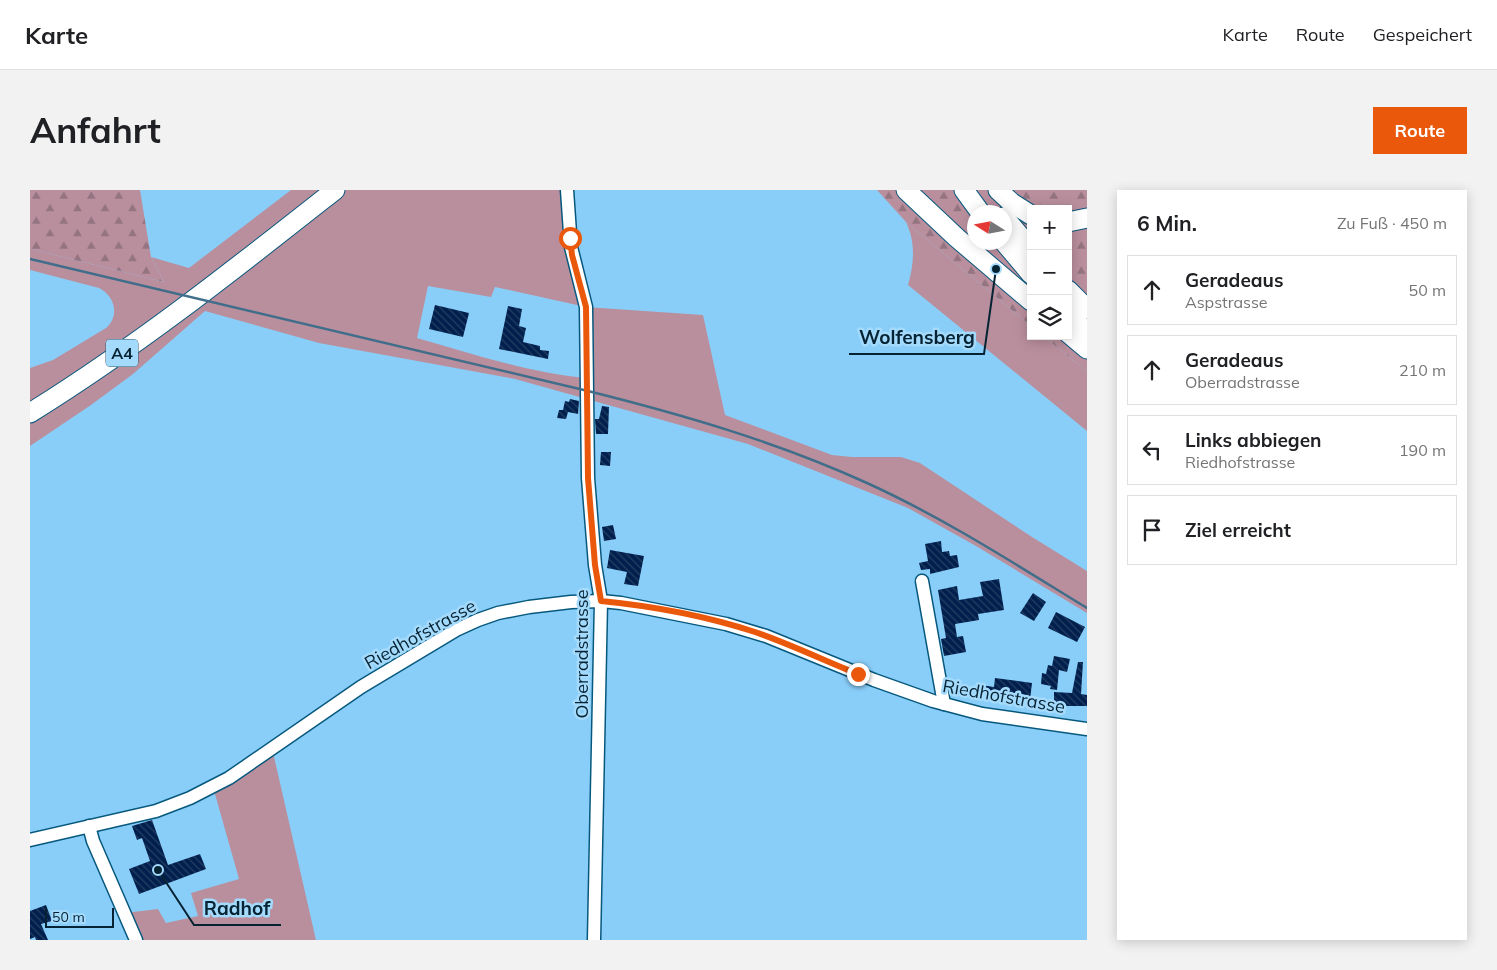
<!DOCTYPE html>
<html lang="de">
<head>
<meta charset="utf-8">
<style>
	body { margin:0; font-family:Mulish,sans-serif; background:#f2f2f2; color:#202124 }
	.controls { position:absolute; right:15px; top:15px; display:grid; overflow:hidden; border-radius:0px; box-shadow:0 2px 12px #0003 }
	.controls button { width:45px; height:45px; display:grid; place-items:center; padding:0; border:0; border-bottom:1px solid #e0e0e0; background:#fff; color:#202124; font:25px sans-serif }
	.compass { position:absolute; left:937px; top:15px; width:45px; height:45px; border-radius:50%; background:#fff; box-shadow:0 2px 12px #0003; rotate:281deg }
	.scale { position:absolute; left:15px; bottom:12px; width:69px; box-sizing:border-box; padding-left:5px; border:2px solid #062333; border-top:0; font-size:14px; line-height:18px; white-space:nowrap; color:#062333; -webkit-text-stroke:4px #a4dafc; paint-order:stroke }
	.stop { position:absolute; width:15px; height:15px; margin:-11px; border:4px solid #ea580c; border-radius:50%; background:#fff }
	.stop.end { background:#ea580c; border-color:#fff; box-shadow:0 1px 5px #0008 }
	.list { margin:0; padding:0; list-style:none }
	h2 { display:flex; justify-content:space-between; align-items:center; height:65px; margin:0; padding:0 20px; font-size:21px }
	h2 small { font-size:16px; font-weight:400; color:#757577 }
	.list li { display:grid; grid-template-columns:32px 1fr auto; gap:15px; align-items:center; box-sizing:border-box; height:70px; margin:0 10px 10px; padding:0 10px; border:1px solid #e0e0e0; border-radius:0px }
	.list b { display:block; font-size:19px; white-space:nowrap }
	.list p { margin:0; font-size:16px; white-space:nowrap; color:#757577 }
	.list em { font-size:16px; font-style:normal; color:#757577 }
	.icon { flex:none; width:28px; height:28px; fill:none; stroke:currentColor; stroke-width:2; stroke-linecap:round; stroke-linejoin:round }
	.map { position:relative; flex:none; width:1057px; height:750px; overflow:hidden; border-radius:0px }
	header { display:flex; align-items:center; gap:30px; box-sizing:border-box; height:70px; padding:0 25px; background:#fff; border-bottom:1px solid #e0e0e0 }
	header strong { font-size:24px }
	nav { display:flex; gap:28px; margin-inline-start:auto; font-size:18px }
	.intro { display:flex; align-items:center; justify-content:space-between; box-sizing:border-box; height:120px; padding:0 30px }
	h1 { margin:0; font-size:35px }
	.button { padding:12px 22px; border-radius:0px; background:#ea580c; color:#fff; font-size:18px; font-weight:700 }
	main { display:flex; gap:30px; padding:0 30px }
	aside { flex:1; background:#fff; border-radius:0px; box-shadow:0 2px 12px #0003 }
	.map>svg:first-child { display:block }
</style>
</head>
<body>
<header>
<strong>Karte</strong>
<nav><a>Karte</a><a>Route</a><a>Gespeichert</a></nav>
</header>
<div class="intro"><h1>Anfahrt</h1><a class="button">Route</a></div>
<main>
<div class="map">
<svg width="1057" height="750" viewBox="0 0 1057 750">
	<defs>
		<pattern id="forest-firs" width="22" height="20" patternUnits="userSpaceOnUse" patternTransform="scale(1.25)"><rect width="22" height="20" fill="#ba8f9d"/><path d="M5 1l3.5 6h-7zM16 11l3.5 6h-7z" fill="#957481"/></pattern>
		<pattern id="building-back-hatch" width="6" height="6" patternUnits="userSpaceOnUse" patternTransform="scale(1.25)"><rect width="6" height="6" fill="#001f4c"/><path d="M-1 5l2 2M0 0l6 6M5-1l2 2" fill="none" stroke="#243f64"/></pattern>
	</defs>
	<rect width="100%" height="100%" fill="#89cef9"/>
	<g fill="#ba8f9d" fill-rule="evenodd">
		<path d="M261,0H537L556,117L673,125L695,225L802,265L822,267H871L890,273L1002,347L1057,381V423L946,356L878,318L718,254L485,189L289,153L175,121L103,184L61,215L0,256V178L23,170L76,138C90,126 85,106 69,98L0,80V59L134,92L121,67L159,78ZM398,96L461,107L465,97L556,117L557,188C499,183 443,164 387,148Z"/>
		<path d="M876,32L1001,136V146H1013L1057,181V241L878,95C884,74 886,53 876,32Z"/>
		<polygon points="242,558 286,750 106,750 95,723 128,719 136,733 168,726 161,703 209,689 183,597"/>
	</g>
	<g fill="url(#forest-firs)" fill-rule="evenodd">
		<polygon points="0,0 110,0 121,67 134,92 0,59"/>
		<path d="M847,0H1057V181L1013,146H1038V19H1001V136L876,32ZM944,22H974V52H944Z"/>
	</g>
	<g fill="url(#building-back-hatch)">
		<polygon points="405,115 439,123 433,147 399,139"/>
		<polygon points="478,116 492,119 489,136 496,138 493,152 510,156 510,160 519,161 518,169 469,159"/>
		<polygon points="540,209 549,211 548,224 538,222 536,229 527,228 529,220 533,220 535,211 539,212"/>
		<polygon points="572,216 579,217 578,244 566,244 565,229 569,229"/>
		<polygon points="571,262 581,262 580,276 570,275"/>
		<polygon points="583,335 586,349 574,351 572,337"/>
		<polygon points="911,351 912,362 919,361 920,366 927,365 929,377 900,384 900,379 891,380 889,373 898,371 895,354"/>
		<polygon points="580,360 614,366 608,396 594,394 597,382 577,378"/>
		<polygon points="969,389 974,420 948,424 949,430 925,434 927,447 933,446 936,462 914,466 911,449 916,448 908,400 927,396 929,410 953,406 950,392"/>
		<polygon points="1003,403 1016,412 1004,431 990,423"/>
		<polygon points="1026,422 1055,437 1047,452 1018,438"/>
		<polygon points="1024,466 1040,469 1037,482 1029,480 1027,500 1020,499 1021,496 1011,494 1012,483 1016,484 1018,475 1022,476"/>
		<polygon points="1048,472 1053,472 1051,504 1057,505 1057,516 1033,516 1033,520 1024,520 1024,502 1042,503"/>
		<polygon points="965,488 1002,493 1000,510 993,509 993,511 974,509 974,507 950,503 951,495 964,497"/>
		<polygon points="122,630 138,675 170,664 176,679 109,704 99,679 120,671 112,648 107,650 102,636"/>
		<polygon points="16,715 22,731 11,734 18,750 6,750 5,747 0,749 0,721"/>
	</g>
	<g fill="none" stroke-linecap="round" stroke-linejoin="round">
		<defs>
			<g id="minor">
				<polyline points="537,0 541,57 556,117 558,288 565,375 571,411 564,750"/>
				<polyline points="892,391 914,514"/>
				<polyline points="59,636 63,651 106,750"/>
				<polyline points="0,650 126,621 160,608 199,588 331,497 426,440 448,430 468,423 499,417 541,412 571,411 591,413 696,434 736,446 844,490 903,511 952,524 1057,539"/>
			</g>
			<g id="highway">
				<polyline points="876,0 927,48 1001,111"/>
				<polyline points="934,0 950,22"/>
				<polyline points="968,0 982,13 1001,25"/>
				<polyline points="974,27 1001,59"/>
				<polyline points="1038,32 1057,28"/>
				<polyline points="974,52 1001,84"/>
				<polyline points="1038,100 1057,119"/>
				<polyline points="1038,124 1057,142"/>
				<polyline points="1038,143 1057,159"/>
				<path d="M0,223C108,156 206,78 305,0"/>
			</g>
		</defs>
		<use href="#minor" stroke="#07587d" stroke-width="15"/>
		<use href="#highway" stroke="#07587d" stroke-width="21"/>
		<use href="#minor" stroke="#fff" stroke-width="12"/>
		<use href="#highway" stroke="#fff" stroke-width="19"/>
		<path stroke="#406e8a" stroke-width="2.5" d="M0,69L558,201C654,225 747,252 837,293C914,328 985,374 1057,418"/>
	</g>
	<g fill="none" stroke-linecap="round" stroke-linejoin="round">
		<path stroke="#ea580c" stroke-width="6" d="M540,48L542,65L556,117L558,288L565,375L571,411C622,416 676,426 725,442C760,454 793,470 828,484"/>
	</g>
	<g text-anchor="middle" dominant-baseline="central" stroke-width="5" stroke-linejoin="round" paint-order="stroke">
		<rect fill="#a4dafc" stroke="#355a6f" stroke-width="1" x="76" y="149.5" width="32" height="27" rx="4"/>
		<g font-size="16" font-weight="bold" fill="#062333">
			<text x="92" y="163">A4</text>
		</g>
		<g font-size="18" fill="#062333" stroke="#a4dafc">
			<text transform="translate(390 444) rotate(-29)">Riedhofstrasse</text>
			<text transform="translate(551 464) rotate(-90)">Oberradstrasse</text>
			<text transform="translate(974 506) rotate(10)">Riedhofstrasse</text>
		</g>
	</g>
	<path fill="none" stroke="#062333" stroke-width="2" d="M966 79L954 164H819M128 680L164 735H251"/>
	<g fill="#062333" stroke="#a4dafc" stroke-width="2">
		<circle cx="966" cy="79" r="5"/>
		<circle cx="128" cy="680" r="5"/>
	</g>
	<g font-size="19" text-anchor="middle" font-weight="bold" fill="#062333" stroke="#a4dafc" stroke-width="5" stroke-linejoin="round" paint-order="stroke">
		<text x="887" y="154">Wolfensberg</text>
		<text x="207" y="725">Radhof</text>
	</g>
</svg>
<div class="controls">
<button>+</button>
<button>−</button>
<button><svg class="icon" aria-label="layers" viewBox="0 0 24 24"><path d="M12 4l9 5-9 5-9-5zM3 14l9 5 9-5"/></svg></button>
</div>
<svg class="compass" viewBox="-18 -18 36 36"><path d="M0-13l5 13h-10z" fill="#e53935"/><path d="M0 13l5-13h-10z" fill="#757577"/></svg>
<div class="scale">50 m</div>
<div class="stop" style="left:540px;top:48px"></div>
<div class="stop end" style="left:828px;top:484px"></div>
</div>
<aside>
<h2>6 Min.<small>Zu Fuß · 450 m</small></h2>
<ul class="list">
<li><svg class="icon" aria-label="ahead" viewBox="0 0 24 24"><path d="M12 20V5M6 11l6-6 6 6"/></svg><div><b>Geradeaus</b><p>Aspstrasse</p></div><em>50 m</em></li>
<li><svg class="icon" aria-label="ahead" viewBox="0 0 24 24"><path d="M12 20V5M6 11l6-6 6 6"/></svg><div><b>Geradeaus</b><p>Oberradstrasse</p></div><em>210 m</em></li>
<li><svg class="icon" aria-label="left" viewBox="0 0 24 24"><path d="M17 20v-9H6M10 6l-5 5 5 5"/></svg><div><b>Links abbiegen</b><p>Riedhofstrasse</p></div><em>190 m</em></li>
<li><svg class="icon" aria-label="arrive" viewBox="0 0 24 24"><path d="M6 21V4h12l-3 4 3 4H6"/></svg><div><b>Ziel erreicht</b></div></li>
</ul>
</aside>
</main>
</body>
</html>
